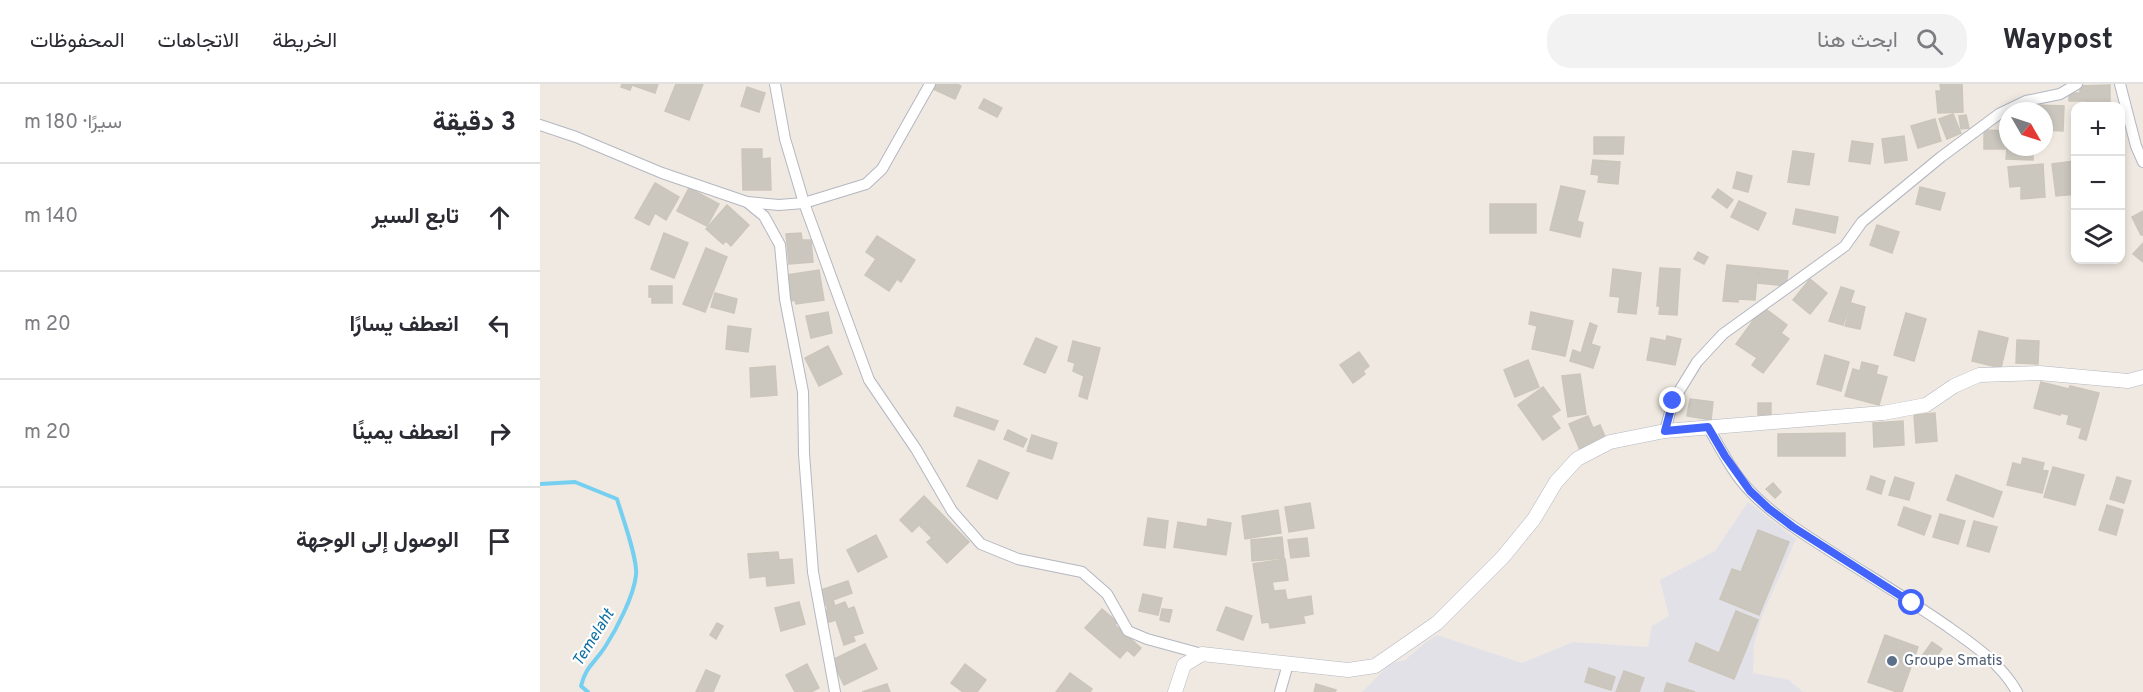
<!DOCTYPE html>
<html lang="ar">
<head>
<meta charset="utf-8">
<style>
	body { margin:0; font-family:Overpass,Vazirmatn,sans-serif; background:#f2f2f3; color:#2b2b33; direction:rtl }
	.controls { position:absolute; right:18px; top:18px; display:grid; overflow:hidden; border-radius:12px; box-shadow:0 3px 9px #0003 }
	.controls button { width:54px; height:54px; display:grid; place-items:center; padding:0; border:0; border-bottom:2px solid #e1e1e2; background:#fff; color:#2b2b33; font:30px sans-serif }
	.compass { position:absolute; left:1459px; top:18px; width:54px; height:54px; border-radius:50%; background:#fff; box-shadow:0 3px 9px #0003; rotate:129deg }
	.stop { position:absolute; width:18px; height:18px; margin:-14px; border:4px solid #4264fb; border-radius:50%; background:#fff }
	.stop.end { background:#4264fb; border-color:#fff; box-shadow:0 2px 6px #0008 }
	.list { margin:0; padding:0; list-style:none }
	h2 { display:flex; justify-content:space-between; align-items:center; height:78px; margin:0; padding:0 24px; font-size:26px }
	h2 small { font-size:20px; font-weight:400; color:#7c7c81 }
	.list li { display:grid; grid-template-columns:39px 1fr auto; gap:18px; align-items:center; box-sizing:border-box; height:108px; padding:0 24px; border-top:2px solid #e1e1e2 }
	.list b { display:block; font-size:22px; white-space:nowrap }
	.list em { font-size:20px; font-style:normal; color:#7c7c81 }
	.icon { flex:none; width:33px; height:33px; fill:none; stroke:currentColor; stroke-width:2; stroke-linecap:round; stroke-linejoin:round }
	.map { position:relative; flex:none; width:1603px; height:608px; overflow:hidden; direction:ltr }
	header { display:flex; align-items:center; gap:36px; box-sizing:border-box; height:84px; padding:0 30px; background:#fff; border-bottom:2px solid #e1e1e2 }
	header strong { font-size:28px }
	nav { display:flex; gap:33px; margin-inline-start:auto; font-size:21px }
	.search { width:420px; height:54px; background:#f2f2f3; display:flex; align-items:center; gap:15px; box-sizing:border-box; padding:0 21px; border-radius:24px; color:#7c7c81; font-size:22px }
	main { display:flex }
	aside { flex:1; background:#fff }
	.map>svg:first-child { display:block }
</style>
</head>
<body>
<header>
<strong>Waypost</strong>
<div class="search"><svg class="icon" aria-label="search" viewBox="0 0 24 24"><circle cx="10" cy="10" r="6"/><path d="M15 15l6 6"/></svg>ابحث هنا</div>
<nav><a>الخريطة</a><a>الاتجاهات</a><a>المحفوظات</a></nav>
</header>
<main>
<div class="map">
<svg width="1603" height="608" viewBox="0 0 1603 608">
	<rect width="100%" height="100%" fill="#efe9e1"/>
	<polygon fill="#e3e1e8" points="1208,418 1256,455 1222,532 1214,560 1213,589 1249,596 1263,608 822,608 850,580 865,576 886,558 897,551 982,579 1033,558 1108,563 1112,542 1129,532 1120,496 1175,467"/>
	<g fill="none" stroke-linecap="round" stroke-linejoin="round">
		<path stroke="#75cff0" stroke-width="4" d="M0,400L35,398L77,415C82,432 98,475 96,491C94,512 76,546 65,563C54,580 46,582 41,602L48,608"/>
	</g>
	<g fill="#cbc7bf" stroke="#cbc5ba" stroke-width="1.5">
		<polygon points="82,0 118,0 115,9 92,1 90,6 81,3"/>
		<polygon points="136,0 163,0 149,36 125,27"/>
		<polygon points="396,0 417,0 421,2 415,15 393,5"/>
		<polygon points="1400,0 1422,0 1423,28 1398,29 1396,7 1401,7"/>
		<polygon points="1570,1 1570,22 1547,22 1547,17 1529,17 1529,9 1540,9 1540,2"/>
		<polygon points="207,3 225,9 219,28 201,22"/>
		<polygon points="444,15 462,24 457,33 439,24"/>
		<polygon points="1497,21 1524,22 1523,47 1504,46 1504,27 1497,27"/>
		<polygon points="1413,30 1421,49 1407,55 1399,35"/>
		<polygon points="1426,31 1429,44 1421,45 1419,32"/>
		<polygon points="1395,35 1401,57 1378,64 1371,42"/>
		<polygon points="1444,46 1468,47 1468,63 1493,63 1493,76 1466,75 1467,65 1444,65"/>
		<polygon points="1364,52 1367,76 1345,79 1342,55"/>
		<polygon points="1054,53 1084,53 1083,70 1054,70"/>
		<polygon points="1312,57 1333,60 1330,80 1309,77"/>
		<polygon points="202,65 222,65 222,75 230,74 231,106 203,106"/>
		<polygon points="1253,67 1274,70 1269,101 1248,98"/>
		<polygon points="1053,76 1080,78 1078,100 1058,98 1059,91 1051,90"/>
		<polygon points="1534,77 1536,110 1516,112 1512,80"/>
		<polygon points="1503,80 1505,113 1481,115 1481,102 1470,103 1468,83"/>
		<polygon points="1197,88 1212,92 1208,108 1193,104"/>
		<polygon points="115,99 139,113 126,136 115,129 109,141 95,134"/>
		<polygon points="1021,102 1045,107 1037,137 1043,139 1040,153 1010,146"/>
		<polygon points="1380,103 1405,109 1400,126 1376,120"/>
		<polygon points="149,104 179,120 167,142 137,127"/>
		<polygon points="1178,105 1193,116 1187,124 1172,113"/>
		<polygon points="1199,117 1226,129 1218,146 1191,133"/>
		<rect x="950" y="120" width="46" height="29"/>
		<polygon points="187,121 209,141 191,162 186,157 183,160 166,145"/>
		<polygon points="1256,125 1298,133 1295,149 1253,140"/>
		<polygon points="1603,127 1603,151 1601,151 1592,133"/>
		<polygon points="1337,141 1359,148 1352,169 1330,161"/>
		<polygon points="124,149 148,159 134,194 111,185"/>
		<polygon points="261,149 262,156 271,156 273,178 249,180 246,150"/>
		<polygon points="337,152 375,176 361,198 357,195 349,207 325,191 336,175 326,168"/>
		<polygon points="1603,159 1603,178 1593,170"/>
		<polygon points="166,164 187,173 165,228 143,220"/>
		<polygon points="1158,168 1168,173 1164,180 1154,175"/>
		<polygon points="1187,181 1218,184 1215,216 1198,215 1198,218 1183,217"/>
		<polygon points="1120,184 1140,185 1137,231 1119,230 1120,222 1117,222"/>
		<polygon points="1219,184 1248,187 1246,202 1218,199"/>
		<polygon points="1073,185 1101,189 1096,230 1078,228 1080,213 1070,212"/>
		<polygon points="279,186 284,216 256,220 255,216 251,217 247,191"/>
		<polygon points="1270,195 1287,209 1270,230 1253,216"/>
		<polygon points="109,202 132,202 132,219 112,219 112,213 109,213"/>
		<polygon points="1301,203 1314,207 1303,241 1289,237"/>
		<polygon points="175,209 197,215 194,229 171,223"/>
		<polygon points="1311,219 1325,223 1320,245 1305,242"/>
		<polygon points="1223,223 1247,241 1241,249 1249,255 1223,289 1212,281 1217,274 1196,260"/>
		<polygon points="288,228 292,249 271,254 266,232"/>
		<polygon points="991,228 1033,237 1025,272 992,265 997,242 989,240"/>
		<polygon points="1366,229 1386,235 1374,277 1354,271"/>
		<polygon points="1050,239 1057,242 1051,260 1060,263 1053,284 1030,277 1033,266 1041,269"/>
		<polygon points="188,242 211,245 208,268 186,265"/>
		<polygon points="1439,247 1468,254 1461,284 1432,277"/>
		<polygon points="1127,252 1141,255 1135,281 1107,276 1111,254 1126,257"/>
		<polygon points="496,254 517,263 505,289 484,280"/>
		<polygon points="1477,256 1499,257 1498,280 1476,279"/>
		<polygon points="533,257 560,264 547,315 539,312 544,292 533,287 535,279 528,277"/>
		<polygon points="288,262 302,290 279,302 265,274"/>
		<polygon points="819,268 829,282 823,287 825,290 813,299 800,281"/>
		<polygon points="1285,271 1309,278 1301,307 1277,300"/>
		<polygon points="988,276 999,303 975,313 964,286"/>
		<polygon points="1322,278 1338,282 1336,290 1347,293 1339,321 1305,312 1313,285 1320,287"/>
		<polygon points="235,282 237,311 211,313 210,284"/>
		<polygon points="1040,290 1046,330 1028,333 1022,292"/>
		<polygon points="1501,298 1529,305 1530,302 1559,309 1546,356 1539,354 1542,344 1527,340 1529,331 1520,329 1520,331 1494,324"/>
		<polygon points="1003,303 1020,326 1011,332 1020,344 1003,356 978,321"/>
		<polygon points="1150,315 1173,318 1171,336 1147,332"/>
		<rect x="1218" y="319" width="13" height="12"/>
		<polygon points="417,323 458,337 454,346 414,332"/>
		<polygon points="1395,329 1397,357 1376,359 1374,331"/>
		<polygon points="1048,332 1053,344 1060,341 1066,355 1040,366 1029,340"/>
		<polygon points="1363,337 1364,361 1334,363 1333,339"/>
		<polygon points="468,346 487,355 483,363 464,355"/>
		<polygon points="1305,349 1305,372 1238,372 1238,350"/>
		<polygon points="492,351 517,359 512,375 487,367"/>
		<polygon points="1483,374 1504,379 1502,386 1508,387 1502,409 1467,401 1473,379 1481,381"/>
		<polygon points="439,376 469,389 457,415 427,402"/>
		<polygon points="1513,383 1544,391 1535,421 1504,413"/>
		<polygon points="1416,391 1462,408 1453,433 1407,416"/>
		<polygon points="1331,392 1345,397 1341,410 1327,405"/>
		<polygon points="1355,393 1374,399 1369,416 1349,411"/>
		<polygon points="1577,393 1591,397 1584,419 1570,415"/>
		<polygon points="1233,399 1241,408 1235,414 1226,405"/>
		<polygon points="384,412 429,458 407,479 387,458 392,454 379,441 372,448 360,436"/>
		<polygon points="770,419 774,444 749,448 745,423"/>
		<polygon points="1567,421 1583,426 1576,451 1559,446"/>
		<polygon points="1364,423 1391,432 1384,451 1358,441"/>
		<polygon points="738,426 741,449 705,455 702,432"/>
		<polygon points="1400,430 1425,437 1418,460 1393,453"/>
		<polygon points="608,434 628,437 625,464 604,461"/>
		<polygon points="668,435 691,439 686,471 634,463 638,438 667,443"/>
		<polygon points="1434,437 1457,443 1449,468 1427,462"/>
		<polygon points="1218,446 1249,458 1219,531 1180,515 1192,485 1201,488"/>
		<polygon points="336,451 347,473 318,488 307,466"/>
		<polygon points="742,453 744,474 712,477 711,456"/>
		<polygon points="767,454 769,472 751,474 748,456"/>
		<polygon points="238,468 239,476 252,475 254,499 227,502 226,492 210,494 208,470"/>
		<polygon points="745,475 748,496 732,498 734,507 745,506 747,516 771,512 773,530 763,532 765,539 730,544 729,538 722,539 713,480"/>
		<polygon points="308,497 312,509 293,516 295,522 305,518 308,525 314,523 323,549 313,552 315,557 304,561 296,536 286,539 282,528 288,526 281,506"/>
		<polygon points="603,510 622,514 618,531 599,527"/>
		<polygon points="259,518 265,540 241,547 235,524"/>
		<polygon points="686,523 712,532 703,556 677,546"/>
		<polygon points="562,525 577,538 575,541 601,564 594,572 587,566 580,574 545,544"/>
		<polygon points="622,525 632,526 629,538 620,536"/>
		<polygon points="1196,527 1218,536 1194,595 1149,577 1156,559 1179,569"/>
		<polygon points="177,539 183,542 176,555 170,551"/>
		<polygon points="1345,551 1378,563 1362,608 1357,608 1328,598"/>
		<polygon points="1392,558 1402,565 1392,579 1382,572"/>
		<polygon points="325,560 337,585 304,601 292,576"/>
		<polygon points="267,580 279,604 271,608 255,608 246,591"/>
		<polygon points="425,580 446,596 437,608 423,608 411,599"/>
		<polygon points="1049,584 1075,593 1071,606 1045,598"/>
		<polygon points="166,586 180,592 173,608 156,608"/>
		<polygon points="1084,587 1104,594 1099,608 1076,608"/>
		<polygon points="530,589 552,605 550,608 516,608"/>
		<polygon points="1127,599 1155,608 1124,608"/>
		<polygon points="347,600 350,608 322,608"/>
		<polygon points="776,600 796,606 795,608 774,608"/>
	</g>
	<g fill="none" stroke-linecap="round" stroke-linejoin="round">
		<defs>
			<g id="minor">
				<polyline points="235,0 245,55 264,119 329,296 376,365 412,427 441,460 478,475 542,488 567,510 588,547 607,555 662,570"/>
				<polyline points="1580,0 1596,62 1603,78"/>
				<polyline points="0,41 36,53 122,89 207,118 239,121 264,119 326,100 342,85 390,0"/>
				<polyline points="207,118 224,132 240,161 245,215 263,308 264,370 273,488 295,608"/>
				<path d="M1168,343C1181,365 1193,390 1211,408C1232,430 1259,447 1284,463C1324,489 1365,513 1404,540C1431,559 1460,578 1477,608"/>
				<polyline points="1125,347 1133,317 1157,278 1183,250 1305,162 1322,138 1401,73 1459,30 1486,17 1520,10 1537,0"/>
				<polyline points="740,608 748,580"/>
			</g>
			<polyline id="tertiary" points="635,608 644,581 662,570 808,586 835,582 897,539 963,473 994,435 1016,398 1037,375 1070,358 1125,347 1343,329 1386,321 1414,302 1439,291 1499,289 1588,297 1603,293"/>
		</defs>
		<use href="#minor" stroke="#b4b7c1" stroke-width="12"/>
		<use href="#tertiary" stroke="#b4b7c1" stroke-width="15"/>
		<use href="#minor" stroke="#fff" stroke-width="10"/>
		<use href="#tertiary" stroke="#fff" stroke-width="14"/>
	</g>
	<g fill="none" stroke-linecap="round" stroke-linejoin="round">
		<polyline stroke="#4264fb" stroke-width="8" points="1133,317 1125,347 1168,343 1185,372 1210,407 1228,424 1253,443 1372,519"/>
	</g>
	<circle fill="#5c6f8a" stroke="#fff" stroke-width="2" cx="1352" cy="577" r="6"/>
	<g text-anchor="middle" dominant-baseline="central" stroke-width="4.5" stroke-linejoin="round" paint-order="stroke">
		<g font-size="15" fill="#4e5e75" stroke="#fff" text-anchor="start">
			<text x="1364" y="577">Groupe Smatis</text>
		</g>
		<g font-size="16" font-style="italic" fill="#0d6fa3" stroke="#fff">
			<text transform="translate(54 554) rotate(-58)">Temelaht</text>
		</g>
	</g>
</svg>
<div class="controls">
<button>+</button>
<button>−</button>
<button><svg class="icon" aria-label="layers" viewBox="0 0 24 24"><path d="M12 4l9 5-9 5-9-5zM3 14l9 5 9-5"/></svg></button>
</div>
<svg class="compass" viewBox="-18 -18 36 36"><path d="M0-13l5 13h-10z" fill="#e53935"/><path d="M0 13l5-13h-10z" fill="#7c7c81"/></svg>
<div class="stop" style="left:1372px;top:519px"></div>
<div class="stop end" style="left:1133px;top:317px"></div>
</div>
<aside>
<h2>3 دقيقة<small>سيرًا · 180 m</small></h2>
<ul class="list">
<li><svg class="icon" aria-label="ahead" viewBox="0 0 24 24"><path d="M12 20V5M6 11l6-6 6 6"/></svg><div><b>تابع السير</b></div><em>140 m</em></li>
<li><svg class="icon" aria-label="left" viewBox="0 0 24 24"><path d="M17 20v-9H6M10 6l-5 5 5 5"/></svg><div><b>انعطف يسارًا</b></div><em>20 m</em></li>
<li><svg class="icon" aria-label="right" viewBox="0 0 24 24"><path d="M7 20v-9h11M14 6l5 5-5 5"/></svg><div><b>انعطف يمينًا</b></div><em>20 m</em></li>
<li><svg class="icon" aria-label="arrive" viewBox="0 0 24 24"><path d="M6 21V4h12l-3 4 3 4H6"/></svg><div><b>الوصول إلى الوجهة</b></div></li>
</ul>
</aside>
</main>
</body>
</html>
